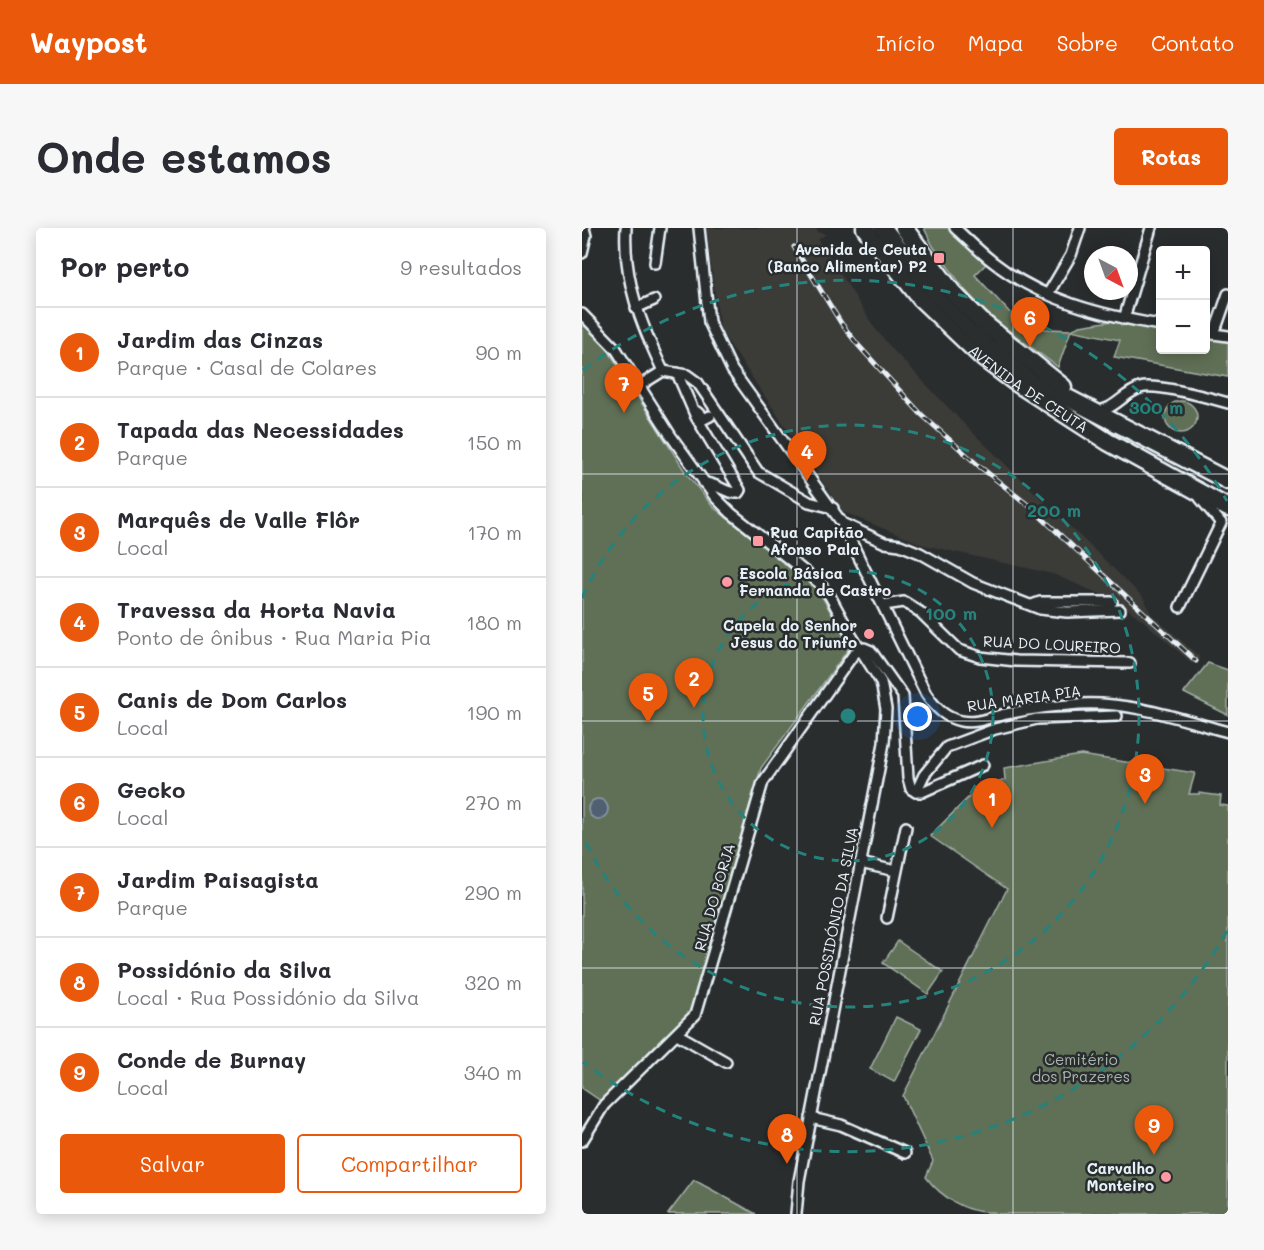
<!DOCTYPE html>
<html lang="pt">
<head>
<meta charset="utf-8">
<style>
	body { margin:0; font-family:Mali,sans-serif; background:#f7f7f7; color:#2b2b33 }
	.controls { position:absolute; right:18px; top:18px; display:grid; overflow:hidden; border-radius:6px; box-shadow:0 3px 15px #0003 }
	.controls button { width:54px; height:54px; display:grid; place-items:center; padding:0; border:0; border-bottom:2px solid #e1e1e2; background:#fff; color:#2b2b33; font:30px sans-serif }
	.compass { position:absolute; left:502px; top:18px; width:54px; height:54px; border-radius:50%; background:#fff; box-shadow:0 3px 15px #0003; rotate:139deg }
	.you { position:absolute; left:336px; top:489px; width:21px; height:21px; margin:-15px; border:4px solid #fff; border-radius:50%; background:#1a73e8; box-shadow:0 0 0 9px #1a73e833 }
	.badge { display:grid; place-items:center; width:39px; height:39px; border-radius:50%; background:#ea580c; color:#fff; font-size:20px; font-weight:700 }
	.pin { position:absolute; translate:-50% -50px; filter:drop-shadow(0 2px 3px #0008) }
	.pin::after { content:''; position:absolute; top:32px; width:21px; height:18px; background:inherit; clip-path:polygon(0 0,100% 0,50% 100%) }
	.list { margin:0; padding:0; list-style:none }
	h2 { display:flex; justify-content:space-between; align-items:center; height:78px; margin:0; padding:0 24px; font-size:26px }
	h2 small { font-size:20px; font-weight:400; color:#7c7c81 }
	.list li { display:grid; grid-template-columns:39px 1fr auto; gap:18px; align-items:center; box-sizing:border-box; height:90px; padding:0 24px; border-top:2px solid #e1e1e2 }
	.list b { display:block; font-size:22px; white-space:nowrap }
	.list p { margin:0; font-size:20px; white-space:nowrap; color:#7c7c81 }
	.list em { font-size:20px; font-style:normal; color:#7c7c81 }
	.actions { display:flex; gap:12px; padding:18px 24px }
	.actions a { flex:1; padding:14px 0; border:2px solid #ea580c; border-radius:6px; text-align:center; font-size:21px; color:#ea580c }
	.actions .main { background:#ea580c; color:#fff }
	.map { position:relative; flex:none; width:646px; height:986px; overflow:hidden; border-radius:6px }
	header { display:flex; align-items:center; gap:36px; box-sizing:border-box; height:84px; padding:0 30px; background:#ea580c; color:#fff }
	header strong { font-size:28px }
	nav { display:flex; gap:33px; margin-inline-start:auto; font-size:21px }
	.intro { display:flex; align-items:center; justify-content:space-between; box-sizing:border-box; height:144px; padding:0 36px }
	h1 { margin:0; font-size:42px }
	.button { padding:15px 27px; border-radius:6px; background:#ea580c; color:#fff; font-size:21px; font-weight:700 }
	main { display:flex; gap:36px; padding:0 36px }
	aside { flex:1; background:#fff; border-radius:6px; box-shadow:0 3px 15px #0003 }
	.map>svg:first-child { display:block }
</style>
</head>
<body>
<header>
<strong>Waypost</strong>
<nav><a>Início</a><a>Mapa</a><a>Sobre</a><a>Contato</a></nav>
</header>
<div class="intro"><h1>Onde estamos</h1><a class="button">Rotas</a></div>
<main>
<aside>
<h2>Por perto<small>9 resultados</small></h2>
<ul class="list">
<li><span class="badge">1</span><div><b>Jardim das Cinzas</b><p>Parque · Casal de Colares</p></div><em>90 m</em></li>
<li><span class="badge">2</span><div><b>Tapada das Necessidades</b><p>Parque</p></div><em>150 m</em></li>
<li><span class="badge">3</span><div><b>Marquês de Valle Flôr</b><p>Local</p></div><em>170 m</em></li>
<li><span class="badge">4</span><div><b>Travessa da Horta Navia</b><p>Ponto de ônibus · Rua Maria Pia</p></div><em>180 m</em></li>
<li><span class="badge">5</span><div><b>Canis de Dom Carlos</b><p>Local</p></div><em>190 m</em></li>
<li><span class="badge">6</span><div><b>Gecko</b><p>Local</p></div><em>270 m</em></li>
<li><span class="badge">7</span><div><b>Jardim Paisagista</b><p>Parque</p></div><em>290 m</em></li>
<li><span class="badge">8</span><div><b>Possidónio da Silva</b><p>Local · Rua Possidónio da Silva</p></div><em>320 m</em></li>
<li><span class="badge">9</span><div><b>Conde de Burnay</b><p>Local</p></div><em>340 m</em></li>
</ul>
<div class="actions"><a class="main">Salvar</a><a>Compartilhar</a></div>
</aside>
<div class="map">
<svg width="646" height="986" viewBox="0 0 646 986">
	<rect width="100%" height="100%" fill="#2a2d2e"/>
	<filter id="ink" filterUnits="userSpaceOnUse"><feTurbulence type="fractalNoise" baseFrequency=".0167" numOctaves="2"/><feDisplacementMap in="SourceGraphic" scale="12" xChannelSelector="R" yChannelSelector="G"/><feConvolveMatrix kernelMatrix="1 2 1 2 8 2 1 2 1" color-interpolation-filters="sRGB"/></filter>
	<g filter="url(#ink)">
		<polygon fill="#3b3b37" points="124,0 234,0 236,4 244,6 236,12 241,20 242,19 292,99 312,123 385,199 561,369 569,386 618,429 611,436 558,390 534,373 471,346 342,317 261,284 138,102"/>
		<g fill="#606f57" stroke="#a4b0a8" stroke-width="1.5">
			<polygon points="342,0 368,0 404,36 393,47 430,87 445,100 489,102 498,98 542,91 578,98 578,122 624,122 624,107 646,111 646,149 532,129 538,112 489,102 476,139 412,92 398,78 383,62 351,18"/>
			<polygon points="0,97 14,103 104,245 131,279 234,358 268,419 179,540 109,785 19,873 0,860"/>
			<circle cx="599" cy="189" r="16"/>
			<polygon points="626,435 646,442 646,487 602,465"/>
			<path d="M499,527L613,545L607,566H617V565L639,568L638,577L646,578V986H417L410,984C385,986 358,968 344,949L351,933L321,868L425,661L348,608L394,562L423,552L422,540Z"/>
			<polygon points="316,713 361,744 346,766 301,735"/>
			<polygon points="314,789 339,801 312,854 288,841"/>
			<polygon points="112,952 174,986 86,986"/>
		</g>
		<circle fill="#4f6172" stroke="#8c9ba8" stroke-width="1.5" cx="16" cy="581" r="10"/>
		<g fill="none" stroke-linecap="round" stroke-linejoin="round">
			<defs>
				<g id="street">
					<path d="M44,0C41,52 59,96 81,143"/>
					<path d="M117,0L127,94L150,142L260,295L344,466C353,479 363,490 379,493C396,496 408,489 424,486C448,481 472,478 497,476C548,473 598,491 646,504"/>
					<path d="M373,0C385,11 398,24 411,34C459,72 519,87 578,97"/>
					<polyline points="0,25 4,8 2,0"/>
					<polyline points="73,35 78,0"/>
					<polyline points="466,66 489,27 498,0"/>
					<polyline points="54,80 72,72"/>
					<polyline points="0,86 34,121 89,208 133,269 149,285 237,355 248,368 269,407 299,454 304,481 302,515 217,953 214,986"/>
					<polyline points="542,91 569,0"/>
					<polyline points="624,105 646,108"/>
					<polyline points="632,106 646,66"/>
					<path d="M95,145L114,189L158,262L156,265C144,266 135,255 122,255"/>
					<polyline points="57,158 81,143 105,147 116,155 176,244 227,274 251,280"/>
					<path d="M513,183C532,183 540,166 558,160C573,155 628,170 646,175"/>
					<polyline points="115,184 122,191 128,188"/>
					<polyline points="260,295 303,315 318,317 338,325 391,355 458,381 485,384 538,382"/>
					<polyline points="302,377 322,374 338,384 377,422 398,429 434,433 548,435"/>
					<polyline points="450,377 458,374 530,374"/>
					<polyline points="598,379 639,295 618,270"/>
					<polyline points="278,421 282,420 289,423 321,468 326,550 329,561 334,564 342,547 365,519 413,501 455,491 535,488"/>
					<polyline points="334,564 340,564 401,537"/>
					<polyline points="278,635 314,643"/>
					<polyline points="305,690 324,599"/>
					<polyline points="95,806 144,834"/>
					<polyline points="229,890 259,897 323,925"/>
					<polyline points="0,913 22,877 113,787 181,554 271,427 278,421"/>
				</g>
				<g id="highway">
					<path id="s1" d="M283,0L339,71L401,130L433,154L526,214L646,280"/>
					<path d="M301,0C329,36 358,73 391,104C412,123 434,139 457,155L646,253"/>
					<polyline points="322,0 371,65 399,93 481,159"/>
				</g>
			</defs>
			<use href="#street" stroke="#e8f1f8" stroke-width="14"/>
			<use href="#highway" stroke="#e8f1f8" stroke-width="21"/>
			<use href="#street" stroke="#2a2d2e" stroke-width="9"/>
			<use href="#highway" stroke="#2a2d2e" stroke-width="16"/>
			<defs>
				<polyline id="rail" points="212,19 259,95 276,117 339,186 397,238 446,277 614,433"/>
			</defs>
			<use href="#rail" stroke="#e8f1f8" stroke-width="5"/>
			<use href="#rail" stroke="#2a2d2e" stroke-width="3" stroke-dasharray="9" stroke-linecap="butt"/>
		</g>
	</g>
	<path fill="none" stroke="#e8f1f8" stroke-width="1.5" stroke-opacity="0.55" d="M215,0V986M431,0V986M0,246H646M0,493H646M0,740H646"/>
	<g fill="none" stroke="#25827c" stroke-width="3" stroke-dasharray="10 8">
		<circle cx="266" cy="488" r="145"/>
		<path d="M0 370A291 291 0 1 1 0 606"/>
		<path d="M645 703A436 436 0 0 1 1 834M1 142A436 436 0 0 1 645 273"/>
	</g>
	<g fill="#ff9aa2" stroke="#2a2d2e" stroke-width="2">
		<rect x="351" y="24" width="12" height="12" rx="3"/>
		<rect x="170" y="307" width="12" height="12" rx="3"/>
		<circle cx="145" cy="354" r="6"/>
		<circle cx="287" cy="406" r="6"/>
		<circle cx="584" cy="949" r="6"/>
	</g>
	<g text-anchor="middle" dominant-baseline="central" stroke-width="5" stroke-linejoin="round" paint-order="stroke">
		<g font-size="15" font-weight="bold" fill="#e8f1f8" stroke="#2a2d2e" text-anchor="end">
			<text x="345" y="21">Avenida de Ceuta<tspan x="345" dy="17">(Banco Alimentar) P2</tspan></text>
			<text x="188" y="304" text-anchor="start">Rua Capitão<tspan x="188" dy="17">Afonso Pala</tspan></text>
			<text x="157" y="345" text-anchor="start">Escola Básica<tspan x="157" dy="17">Fernanda de Castro</tspan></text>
			<text x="275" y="397">Capela do Senhor<tspan x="275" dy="17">Jesus do Triunfo</tspan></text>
			<text x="572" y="940">Carvalho<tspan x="572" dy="17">Monteiro</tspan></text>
		</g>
		<g font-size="15" fill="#e8f1f8" stroke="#2a2d2e">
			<text stroke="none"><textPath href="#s1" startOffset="231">AVENIDA DE CEUTA</textPath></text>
			<text transform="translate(470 416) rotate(3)">RUA DO LOUREIRO</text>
			<text transform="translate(442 470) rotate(-8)">RUA MARIA PIA</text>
			<text transform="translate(132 669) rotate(-74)">RUA DO BORJA</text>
			<text transform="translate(251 698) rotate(-79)">RUA POSSIDÓNIO DA SILVA</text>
		</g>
		<g font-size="15" fill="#abb6b0" stroke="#2a2d2e">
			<text x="499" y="831">Cemitério<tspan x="499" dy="17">dos Prazeres</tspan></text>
		</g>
	</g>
	<circle cx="266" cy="488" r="9" fill="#25827c" stroke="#2a2d2e" stroke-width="3"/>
	<g font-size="18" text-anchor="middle" font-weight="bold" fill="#25827c" stroke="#2a2d2e" stroke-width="5" stroke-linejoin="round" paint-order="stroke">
		<text x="574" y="186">300 m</text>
		<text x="472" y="289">200 m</text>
		<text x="369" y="392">100 m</text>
	</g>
</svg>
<div class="controls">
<button>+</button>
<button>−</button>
</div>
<svg class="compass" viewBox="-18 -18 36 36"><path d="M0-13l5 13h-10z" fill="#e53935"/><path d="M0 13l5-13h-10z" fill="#7c7c81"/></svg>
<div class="you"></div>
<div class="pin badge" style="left:410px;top:600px">1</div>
<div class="pin badge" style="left:112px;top:480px">2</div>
<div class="pin badge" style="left:563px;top:576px">3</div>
<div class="pin badge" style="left:225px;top:253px">4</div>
<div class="pin badge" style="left:66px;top:495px">5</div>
<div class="pin badge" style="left:448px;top:119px">6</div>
<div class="pin badge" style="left:42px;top:185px">7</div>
<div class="pin badge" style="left:205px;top:936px">8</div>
<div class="pin badge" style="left:572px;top:927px">9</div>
</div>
</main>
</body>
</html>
